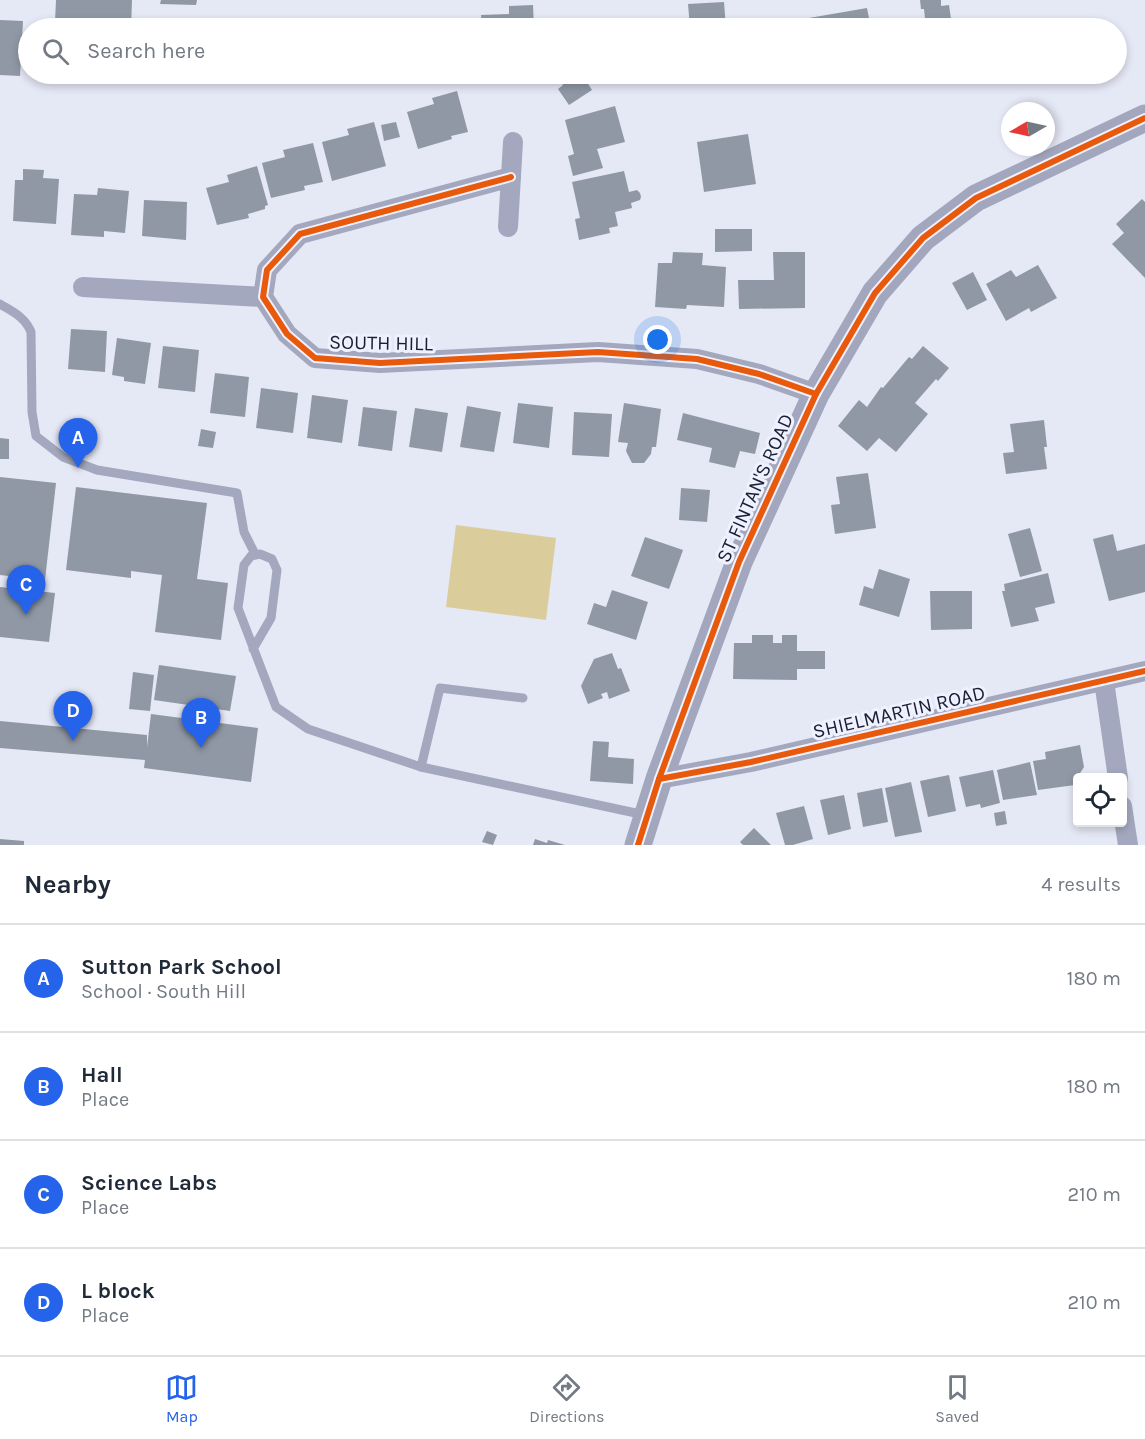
<!DOCTYPE html>
<html lang="en">
<head>
<meta charset="utf-8">
<style>
	body { margin:0; font-family:Karla,sans-serif; background:#f2f2f3; color:#1f2937 }
	.controls { position:absolute; right:18px; bottom:18px; display:grid; overflow:hidden; border-radius:6px; box-shadow:0 3px 9px #0003 }
	.controls button { width:54px; height:54px; display:grid; place-items:center; padding:0; border:0; border-bottom:2px solid #e0e1e3; background:#fff; color:#1f2937; font:30px sans-serif }
	.compass { position:absolute; left:1001px; top:102px; width:54px; height:54px; border-radius:50%; background:#fff; box-shadow:0 3px 9px #0003; rotate:261deg }
	.you { position:absolute; left:658px; top:340px; width:21px; height:21px; margin:-15px; border:4px solid #fff; border-radius:50%; background:#1a73e8; box-shadow:0 0 0 9px #1a73e833 }
	.badge { display:grid; place-items:center; width:39px; height:39px; border-radius:50%; background:#2563eb; color:#fff; font-size:20px; font-weight:700 }
	.pin { position:absolute; translate:-50% -50px; filter:drop-shadow(0 2px 3px #0008) }
	.pin::after { content:''; position:absolute; top:32px; width:21px; height:18px; background:inherit; clip-path:polygon(0 0,100% 0,50% 100%) }
	.list { margin:0; padding:0; list-style:none }
	h2 { display:flex; justify-content:space-between; align-items:center; height:78px; margin:0; padding:0 24px; font-size:26px }
	h2 small { font-size:20px; font-weight:400; color:#747a83 }
	.list li { display:grid; grid-template-columns:39px 1fr auto; gap:18px; align-items:center; box-sizing:border-box; height:108px; padding:0 24px; border-top:2px solid #e0e1e3 }
	.list b { display:block; font-size:22px; white-space:nowrap }
	.list p { margin:0; font-size:20px; white-space:nowrap; color:#747a83 }
	.list em { font-size:20px; font-style:normal; color:#747a83 }
	.icon { flex:none; width:33px; height:33px; fill:none; stroke:currentColor; stroke-width:2; stroke-linecap:round; stroke-linejoin:round }
	.map { position:relative; flex:none; width:1145px; height:845px; overflow:hidden }
	.search { position:absolute; background:#fff; box-shadow:0 3px 9px #0003; left:18px; right:18px; top:18px; height:66px; display:flex; align-items:center; gap:15px; box-sizing:border-box; padding:0 21px; border-radius:33px; color:#747a83; font-size:22px }
	.sheet { height:510px; background:#fff }
	nav { display:flex; justify-content:space-around; align-items:center; box-sizing:border-box; height:84px; border-top:2px solid #e0e1e3; background:#fff; font-size:16px; color:#747a83 }
	nav a { display:grid; justify-items:center; gap:3px }
	nav .on { color:#2563eb }
	.map>svg:first-child { display:block }
</style>
</head>
<body>
<div class="map">
<svg width="1145" height="845" viewBox="0 0 1145 845">
	<rect width="100%" height="100%" fill="#e5e8f5"/>
	<polygon fill="#dbcc9c" points="456,525 556,538 546,620 446,607"/>
	<g fill="#9098a6">
		<polygon points="56,0 132,0 131,28 67,28 67,23 55,22"/>
		<polygon points="161,0 197,0 196,5 160,4"/>
		<polygon points="920,0 941,0 941,6 949,5 952,26 926,28 924,9 921,9"/>
		<polygon points="724,2 726,28 690,28 688,4"/>
		<polygon points="533,5 534,28 482,28 481,15 509,14 509,6"/>
		<polygon points="867,8 871,28 811,28 809,18"/>
		<polygon points="600,18 607,28 583,28"/>
		<polygon points="0,20 23,21 20,76 0,75"/>
		<polygon points="556,74 582,74 592,90 569,105 558,89 563,85"/>
		<polygon points="457,91 468,132 451,136 452,139 418,149 407,112 434,104 432,98"/>
		<polygon points="615,106 625,142 597,149 603,168 573,176 568,156 574,154 565,120"/>
		<polygon points="374,122 386,166 332,181 322,142 349,135 347,129"/>
		<polygon points="396,122 400,137 384,141 381,125"/>
		<polygon points="748,134 756,184 704,192 697,142"/>
		<polygon points="313,143 323,182 304,186 305,190 271,198 262,163 285,157 283,150"/>
		<polygon points="257,166 268,205 265,206 265,209 248,214 249,218 217,225 206,188 229,182 227,175"/>
		<polygon points="23,169 44,170 43,178 59,179 56,224 13,221 15,180 23,180"/>
		<polygon points="624,171 629,192 637,190 640,193 641,197 640,200 631,203 632,208 615,212 618,226 609,228 610,233 579,240 575,219 580,218 572,182"/>
		<polygon points="98,188 129,191 125,233 104,231 104,237 71,235 74,194 97,195"/>
		<polygon points="1142,199 1145,202 1145,278 1112,244 1124,233 1116,224"/>
		<polygon points="144,200 187,202 186,240 142,236"/>
		<polygon points="715,229 752,229 752,251 715,252"/>
		<polygon points="673,252 703,253 702,265 726,267 724,307 687,305 686,309 655,307 658,263 672,263"/>
		<polygon points="773,252 805,252 805,308 739,309 738,280 774,280"/>
		<polygon points="1038,265 1057,298 1031,312 1029,308 1006,321 986,284 1011,270 1016,277"/>
		<polygon points="973,272 987,300 967,310 952,283"/>
		<polygon points="71,329 107,331 105,372 68,369"/>
		<polygon points="117,338 151,343 145,384 124,381 124,377 112,375"/>
		<polygon points="163,346 199,350 195,392 158,388"/>
		<polygon points="923,346 949,368 938,381 936,379 915,403 928,414 896,452 879,438 867,451 838,426 859,400 867,407 881,387 883,388 909,357 912,359"/>
		<polygon points="215,373 249,377 245,417 210,413"/>
		<polygon points="261,388 298,393 293,433 256,428"/>
		<polygon points="312,395 348,400 342,443 307,438"/>
		<polygon points="518,403 553,407 549,448 513,443"/>
		<polygon points="624,403 661,409 656,447 652,447 651,454 644,463 632,463 626,451 628,443 618,442"/>
		<polygon points="467,406 501,412 494,452 460,447"/>
		<polygon points="363,407 397,411 392,451 358,446"/>
		<polygon points="415,408 448,413 442,452 409,447"/>
		<polygon points="574,412 612,414 609,457 572,455"/>
		<polygon points="683,413 760,433 755,454 740,451 735,468 709,462 712,448 677,440"/>
		<polygon points="1044,420 1047,447 1044,447 1047,469 1006,474 1003,453 1014,452 1010,424"/>
		<polygon points="201,429 216,432 213,448 198,446"/>
		<polygon points="0,438 9,439 9,459 0,459"/>
		<polygon points="868,473 876,528 835,534 831,505 840,504 836,477"/>
		<polygon points="0,477 56,483 45,580 0,575"/>
		<polygon points="76,487 207,503 197,579 228,583 221,640 155,632 162,575 131,571 131,578 66,570"/>
		<polygon points="681,488 710,490 707,522 679,520"/>
		<polygon points="1030,528 1042,571 1020,577 1008,534"/>
		<polygon points="1113,534 1117,551 1145,544 1145,592 1109,601 1093,539"/>
		<polygon points="645,537 683,550 669,589 631,576"/>
		<polygon points="879,569 910,579 899,617 859,605 864,586 873,589"/>
		<polygon points="1048,573 1055,603 1035,608 1039,621 1011,627 1002,591 1005,591 1004,584"/>
		<polygon points="0,587 55,593 49,642 0,637"/>
		<polygon points="612,590 648,602 636,640 587,624 594,603 606,607"/>
		<polygon points="930,591 972,591 972,629 931,630"/>
		<polygon points="752,635 773,635 773,643 782,643 782,635 797,635 797,651 825,651 825,669 797,669 797,680 733,679 734,643 752,643"/>
		<polygon points="612,653 618,669 621,668 630,691 609,699 607,692 601,694 603,698 588,704 581,686 594,659"/>
		<polygon points="159,665 236,676 230,711 154,700"/>
		<polygon points="133,672 154,675 150,711 129,709"/>
		<polygon points="151,714 258,728 251,782 144,768 145,760 0,748 0,721 147,735 147,747"/>
		<polygon points="593,741 609,742 608,757 634,759 633,784 590,781"/>
		<polygon points="1080,745 1084,767 1075,781 1075,785 1038,790 1033,761 1046,759 1045,752"/>
		<polygon points="1030,762 1037,795 1003,800 997,770"/>
		<polygon points="993,770 1000,803 981,808 980,804 966,807 959,777"/>
		<polygon points="949,775 956,811 928,817 920,781"/>
		<polygon points="911,782 922,832 895,837 885,788"/>
		<polygon points="882,788 888,822 863,827 857,793"/>
		<polygon points="844,795 851,829 828,835 820,800"/>
		<polygon points="804,806 813,839 793,845 785,845 776,813"/>
		<polygon points="1005,811 1007,824 996,826 994,813"/>
		<polygon points="754,828 771,845 743,845 740,842"/>
		<polygon points="487,831 497,835 493,845 482,842"/>
		<polygon points="0,839 24,841 24,845 0,845"/>
		<polygon points="535,839 547,843 548,840 565,845 533,845"/>
	</g>
	<g fill="none" stroke-linecap="round" stroke-linejoin="round">
		<g stroke="#a3a8be" stroke-width="9">
			<path d="M0,304C13,312 25,317 31,332L32,412L36,436L63,457L97,470L237,493L244,532L255,554"/>
			<polyline points="253,649 271,618 277,570 272,559 260,554 251,556 244,565 238,608 276,707 308,729 421,767 645,815"/>
			<polyline points="421,767 440,688 523,698"/>
		</g>
		<g stroke="#a3a8be" stroke-width="20">
			<polyline points="511,177 300,234 267,270 263,297 287,334 315,358 380,363 598,352 697,359 759,374 816,394"/>
			<polyline points="508,227 513,142"/>
			<polyline points="83,287 263,297"/>
			<polyline points="1104,681 1118,778"/>
			<polyline points="659,779 751,762 1145,671"/>
			<polyline points="1122,806 1128,845"/>
		</g>
		<polyline stroke="#a3a7be" stroke-width="27" points="638,845 659,779 739,562 816,394 875,293 923,238 976,198 1145,118"/>
		<defs>
			<g id="cycleway">
				<polyline points="511,177 300,234 267,270 263,297 287,334 315,358 380,363 598,352 697,359 759,374 816,394"/>
				<polyline points="659,779 751,762 1145,671"/>
				<polyline points="638,845 659,779 739,562 816,394 875,293 923,238 976,198 1145,118"/>
			</g>
		</defs>
		<use href="#cycleway" stroke="#eff2fe" stroke-width="10"/>
		<use href="#cycleway" stroke="#e8590c" stroke-width="6"/>
	</g>
	<g text-anchor="middle" dominant-baseline="central" stroke-width="6" stroke-linejoin="round" paint-order="stroke">
		<g font-size="20" fill="#1a1f34" stroke="#eff2fe">
			<text transform="translate(381 343) rotate(1)">SOUTH HILL</text>
			<text transform="translate(755 488) rotate(-66)">ST FINTAN'S ROAD</text>
			<text transform="translate(899 712) rotate(-13)">SHIELMARTIN ROAD</text>
		</g>
	</g>
</svg>
<div class="controls">
<button><svg class="icon" aria-label="locate" viewBox="0 0 24 24"><circle cx="12" cy="12" r="6"/><path d="M12 2v4M12 18v4M2 12h4M18 12h4"/></svg></button>
</div>
<svg class="compass" viewBox="-18 -18 36 36"><path d="M0-13l5 13h-10z" fill="#e53935"/><path d="M0 13l5-13h-10z" fill="#747a83"/></svg>
<div class="you"></div>
<div class="pin badge" style="left:78px;top:468px">A</div>
<div class="pin badge" style="left:201px;top:748px">B</div>
<div class="pin badge" style="left:26px;top:615px">C</div>
<div class="pin badge" style="left:73px;top:741px">D</div>
<div class="search"><svg class="icon" aria-label="search" viewBox="0 0 24 24"><circle cx="10" cy="10" r="6"/><path d="M15 15l6 6"/></svg>Search here</div>
</div>
<section class="sheet">
<h2>Nearby<small>4 results</small></h2>
<ul class="list">
<li><span class="badge">A</span><div><b>Sutton Park School</b><p>School · South Hill</p></div><em>180 m</em></li>
<li><span class="badge">B</span><div><b>Hall</b><p>Place</p></div><em>180 m</em></li>
<li><span class="badge">C</span><div><b>Science Labs</b><p>Place</p></div><em>210 m</em></li>
<li><span class="badge">D</span><div><b>L block</b><p>Place</p></div><em>210 m</em></li>
</ul>
</section>
<nav>
<a class="on"><svg class="icon" aria-label="map" viewBox="0 0 24 24"><path d="M3 6l6-2 6 2 6-2v14l-6 2-6-2-6 2zM9 4v14M15 6v14"/></svg>Map</a>
<a><svg class="icon" aria-label="directions" viewBox="0 0 24 24"><path d="M12 3l9 9-9 9-9-9zM9 14v-3h6M13 9l2 2-2 2"/></svg>Directions</a>
<a><svg class="icon" aria-label="saved" viewBox="0 0 24 24"><path d="M7 4h10v16l-5-4-5 4z"/></svg>Saved</a>
</nav>
</body>
</html>
